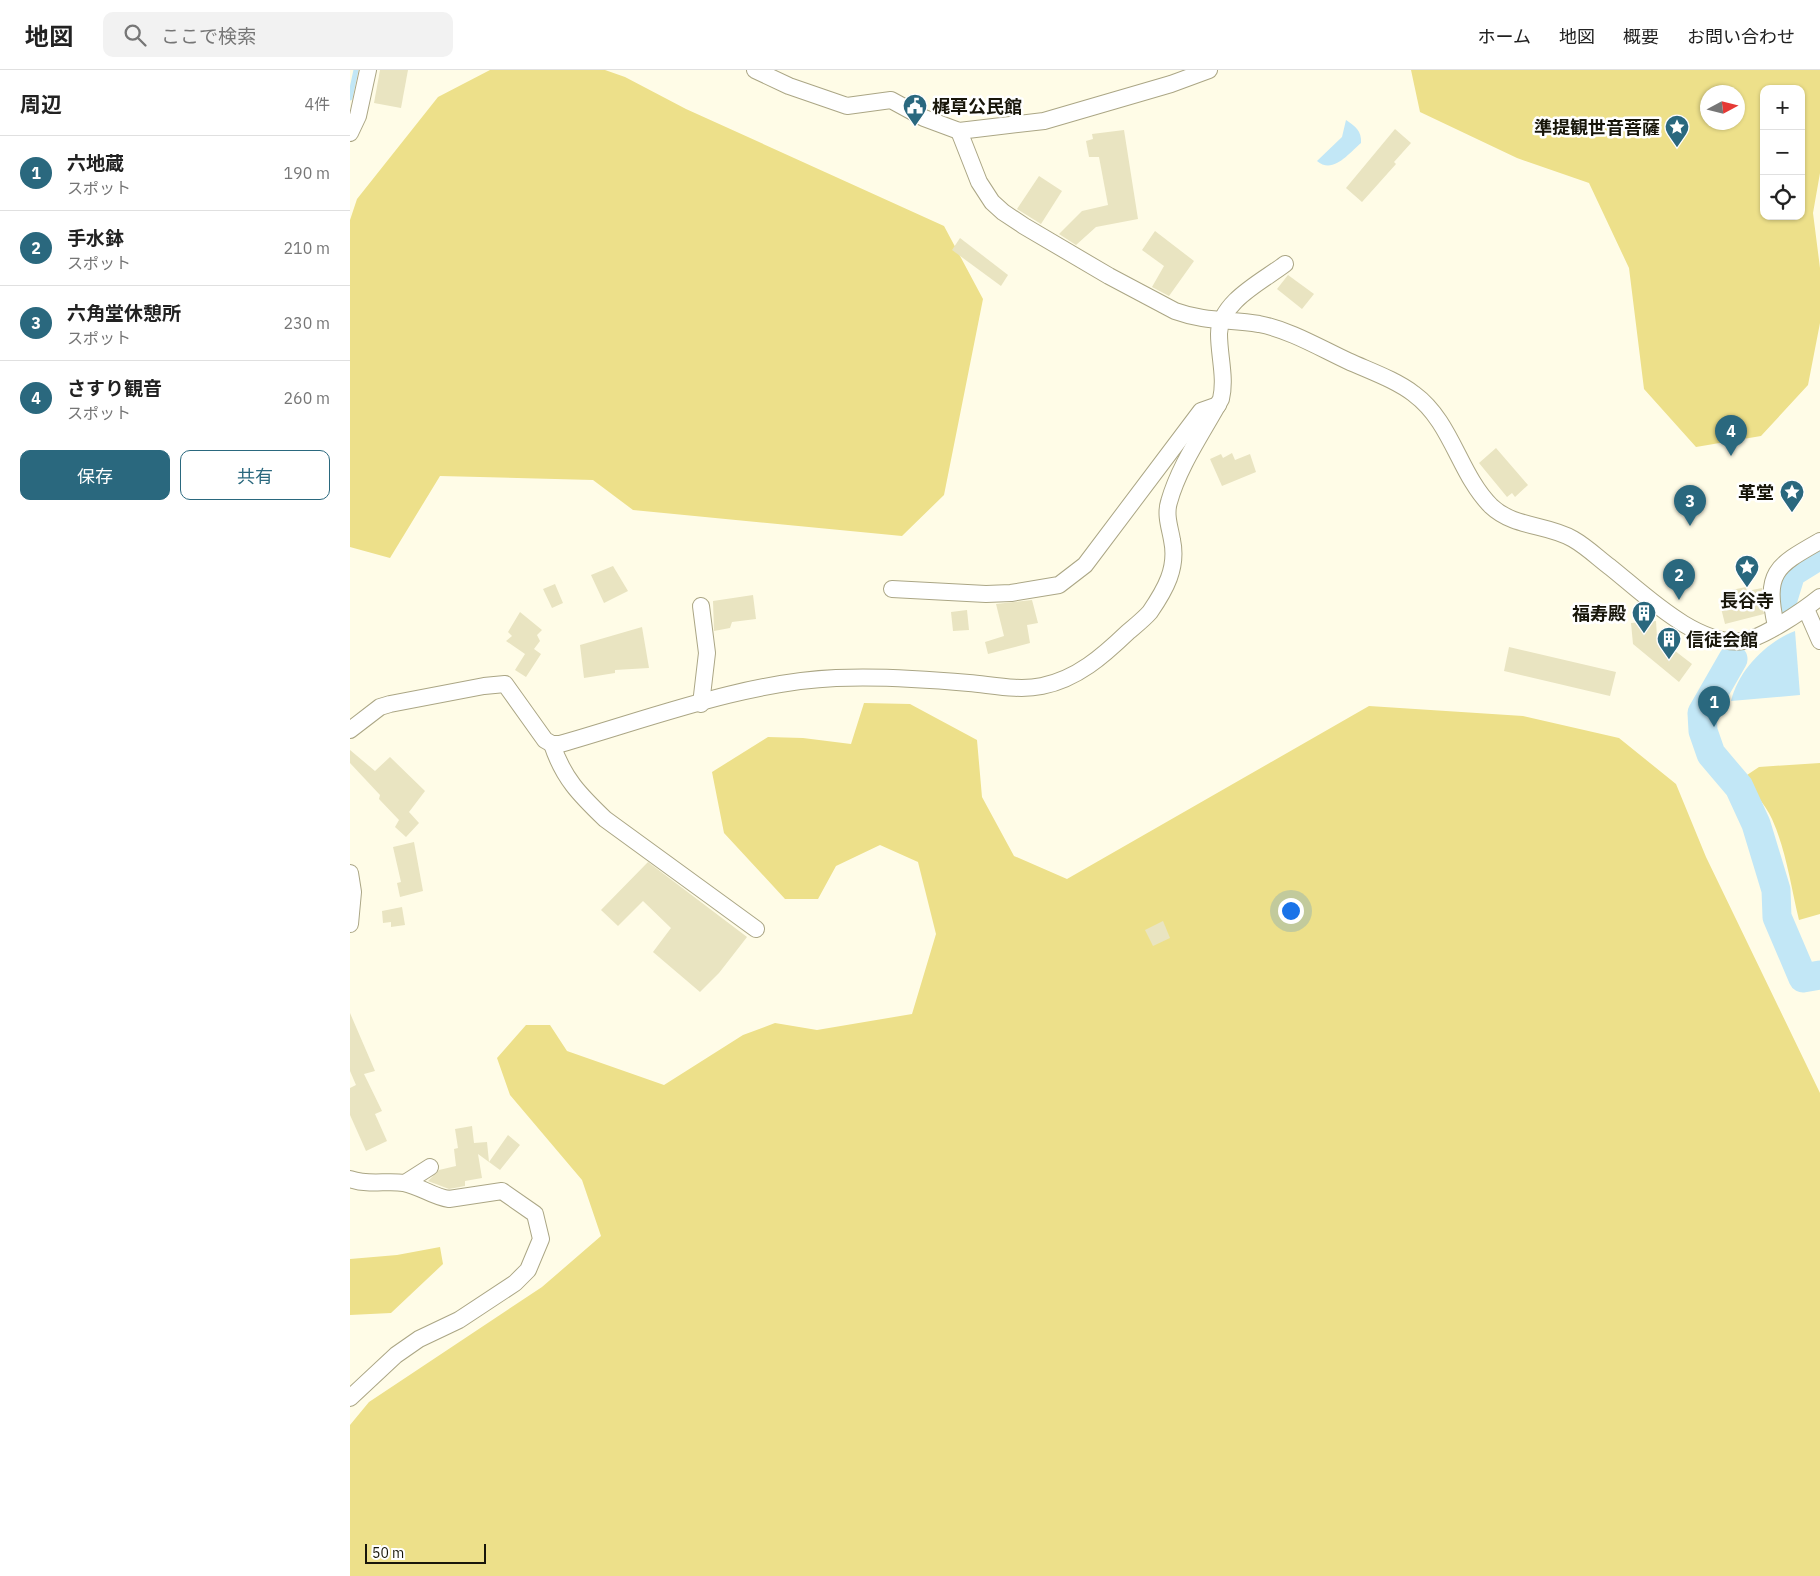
<!DOCTYPE html>
<html lang="ja">
<head>
<meta charset="utf-8">
<style>
	body { margin:0; font-family:"IBM Plex Sans","Noto Sans JP",sans-serif; background:#f2f2f2; color:#222 }
	.controls { position:absolute; right:15px; top:15px; display:grid; overflow:hidden; border-radius:10px; box-shadow:0 1px 4px #0004 }
	.controls button { width:45px; height:45px; display:grid; place-items:center; padding:0; border:0; border-bottom:1px solid #e0e0e0; background:#fff; color:#222; font:25px sans-serif }
	.compass { position:absolute; left:1350px; top:15px; width:45px; height:45px; border-radius:50%; background:#fff; box-shadow:0 1px 4px #0004; rotate:83deg }
	.scale { position:absolute; left:15px; bottom:12px; width:121px; box-sizing:border-box; padding-left:5px; border:2px solid #18160a; border-top:0; font-size:14px; line-height:18px; white-space:nowrap; color:#18160a; -webkit-text-stroke:4px #fff; paint-order:stroke }
	.you { position:absolute; left:940px; top:840px; width:18px; height:18px; margin:-12px; border:4px solid #fff; border-radius:50%; background:#1a73e8; box-shadow:0 0 0 8px #1a73e833 }
	.badge { display:grid; place-items:center; width:32px; height:32px; border-radius:50%; background:#2a687e; color:#fff; font-size:16px; font-weight:700 }
	.pin { position:absolute; translate:-50% -41px; filter:drop-shadow(0 1px 2px #0008) }
	.pin::after { content:''; position:absolute; top:26px; width:18px; height:15px; background:inherit; clip-path:polygon(0 0,100% 0,50% 100%) }
	.list { margin:0; padding:0; list-style:none }
	h2 { display:flex; justify-content:space-between; align-items:center; height:65px; margin:0; padding:0 20px; font-size:21px }
	h2 small { font-size:16px; font-weight:400; color:#767676 }
	.list li { display:grid; grid-template-columns:32px 1fr auto; gap:15px; align-items:center; box-sizing:border-box; height:75px; padding:0 20px; border-top:1px solid #e0e0e0 }
	.list b { display:block; font-size:19px; white-space:nowrap }
	.list p { margin:0; font-size:16px; white-space:nowrap; color:#767676 }
	.list em { font-size:16px; font-style:normal; color:#767676 }
	.actions { display:flex; gap:10px; padding:15px 20px }
	.actions a { flex:1; padding:11px 0; border:1px solid #2a687e; border-radius:10px; text-align:center; font-size:18px; color:#2a687e }
	.actions .main { background:#2a687e; color:#fff }
	.icon { flex:none; width:28px; height:28px; fill:none; stroke:currentColor; stroke-width:2; stroke-linecap:round; stroke-linejoin:round }
	.map { position:relative; flex:none; width:1470px; height:1506px; overflow:hidden }
	header { display:flex; align-items:center; gap:30px; box-sizing:border-box; height:70px; padding:0 25px; background:#fff; border-bottom:1px solid #e0e0e0 }
	header strong { font-size:24px }
	nav { display:flex; gap:28px; margin-inline-start:auto; font-size:18px }
	.search { width:350px; height:45px; background:#f2f2f2; display:flex; align-items:center; gap:12px; box-sizing:border-box; padding:0 18px; border-radius:10px; color:#767676; font-size:19px }
	main { display:flex }
	aside { flex:1; background:#fff }
	.map>svg:first-child { display:block }
</style>
</head>
<body>
<header>
<strong>地図</strong>
<div class="search"><svg class="icon" aria-label="search" viewBox="0 0 24 24"><circle cx="10" cy="10" r="6"/><path d="M15 15l6 6"/></svg>ここで検索</div>
<nav><a>ホーム</a><a>地図</a><a>概要</a><a>お問い合わせ</a></nav>
</header>
<main>
<aside>
<h2>周辺<small>4件</small></h2>
<ul class="list">
<li><span class="badge">1</span><div><b>六地蔵</b><p>スポット</p></div><em>190 m</em></li>
<li><span class="badge">2</span><div><b>手水鉢</b><p>スポット</p></div><em>210 m</em></li>
<li><span class="badge">3</span><div><b>六角堂休憩所</b><p>スポット</p></div><em>230 m</em></li>
<li><span class="badge">4</span><div><b>さすり観音</b><p>スポット</p></div><em>260 m</em></li>
</ul>
<div class="actions"><a class="main">保存</a><a>共有</a></div>
</aside>
<div class="map">
<svg width="1470" height="1506" viewBox="0 0 1470 1506">
	<rect width="100%" height="100%" fill="#fffce7"/>
	<g fill="#ede08a" fill-rule="evenodd">
		<polygon points="140,0 255,0 275,7 336,39 594,156 633,229 594,425 552,466 283,440 243,410 90,406 40,488 0,477 0,150 7,129 88,27"/>
		<path d="M1061,0H1470V103L1463,143L1470,198V253L1458,315L1411,366L1346,377L1294,319L1279,198L1239,113L1167,88L1070,42ZM1414,19H1451V146H1414ZM1388,22V52H1358V22Z"/>
		<polygon points="514,633 560,634 627,670 632,727 664,786 717,809 1019,636 1173,646 1269,668 1326,714 1356,787 1470,1023 1470,1506 0,1506 0,1355 19,1332 192,1217 251,1166 232,1110 160,1025 147,988 176,955 200,955 217,981 314,1015 393,965 425,953 467,960 562,944 586,864 568,792 530,775 486,796 468,829 435,829 374,763 362,702 418,667 453,668 501,674"/>
		<path d="M1470,693V844L1449,850C1441,817 1436,780 1422,749C1415,733 1401,722 1397,705L1409,697Z"/>
		<polygon points="90,1177 93,1194 41,1243 0,1245 0,1189 47,1185"/>
	</g>
	<g fill="#c2e7f6">
		<path d="M996,50C1005,56 1012,61 1011,73C999,83 983,105 967,91L992,67Z"/>
		<path d="M1445,561L1450,625L1381,631C1388,601 1416,572 1445,561Z"/>
	</g>
	<g fill="none" stroke-linecap="round" stroke-linejoin="round">
		<polyline stroke="#c2e7f6" stroke-width="5" points="0,28 6,0"/>
		<g stroke="#c2e7f6" stroke-width="29">
			<polyline points="1430,539 1441,503 1470,485"/>
			<polyline points="1383,589 1352,643 1353,661 1361,684 1389,717 1406,754 1426,820 1427,847 1453,908 1470,905"/>
		</g>
	</g>
	<g fill="#e9e4c1">
		<polygon points="30,0 58,0 51,38 24,33"/>
		<polygon points="1045,59 1061,73 1044,92 1046,94 1012,132 996,118"/>
		<polygon points="774,60 788,149 746,157 726,175 709,164 732,141 758,135 749,87 739,87 736,71 743,69 742,64"/>
		<polygon points="689,106 712,121 691,154 667,139"/>
		<polygon points="805,161 844,191 819,226 802,217 814,196 792,180"/>
		<polygon points="610,168 658,205 651,216 602,180"/>
		<polygon points="938,205 964,224 952,239 927,219"/>
		<polygon points="1146,378 1178,415 1165,427 1162,423 1157,427 1129,393"/>
		<polygon points="882,383 885,390 900,384 906,402 872,416 860,389 871,384 873,388"/>
		<polygon points="263,496 278,521 254,533 241,505"/>
		<polygon points="205,514 213,533 202,538 193,519"/>
		<polygon points="1396,517 1397,521 1412,518 1414,544 1375,554 1370,534 1374,532 1372,522"/>
		<polygon points="403,525 406,549 382,552 380,558 364,561 363,531"/>
		<polygon points="682,530 688,553 677,555 680,573 638,584 635,572 654,566 646,534"/>
		<polygon points="617,540 619,560 603,561 601,542"/>
		<polygon points="170,542 192,560 187,565 190,571 184,579 191,584 176,607 165,600 175,584 156,571 162,566 158,562"/>
		<polygon points="1306,551 1307,567 1342,594 1329,612 1283,574 1281,553"/>
		<polygon points="292,557 299,598 265,600 265,603 234,608 230,575"/>
		<polygon points="1159,577 1266,602 1260,626 1154,601"/>
		<polygon points="0,680 25,701 40,687 75,721 59,742 69,753 56,767 45,757 49,750 29,729 30,725 0,693"/>
		<polygon points="64,772 73,821 50,827 47,813 51,812 43,777"/>
		<polygon points="298,792 397,867 369,903 350,922 303,882 321,858 293,831 268,856 251,840"/>
		<polygon points="52,837 55,855 41,857 41,852 33,853 32,841"/>
		<polygon points="813,851 820,868 803,876 795,860"/>
		<polygon points="0,943 25,1001 14,1004 32,1041 25,1044 37,1071 16,1081 0,1045 0,1018 6,1015 0,1001"/>
		<polygon points="122,1056 124,1073 137,1072 139,1092 158,1065 170,1075 150,1100 128,1084 132,1108 115,1111 115,1116 99,1119 78,1111 89,1100 106,1096 104,1079 108,1078 105,1059"/>
	</g>
	<g fill="none" stroke-linecap="round" stroke-linejoin="round">
		<defs>
			<g id="minor">
				<polyline points="405,0 439,16 497,36 541,30 574,48 609,61 694,51 821,14 859,0"/>
				<path d="M609,61L629,112L642,132L653,142L674,156L759,206L825,241C855,252 879,249 909,254C940,260 970,278 998,291C1020,301 1046,310 1064,324C1102,352 1109,404 1141,436C1164,458 1198,454 1223,469C1237,477 1248,488 1260,497C1294,524 1347,577 1393,571C1413,568 1454,540 1470,527"/>
				<polyline points="0,63 8,46 18,0"/>
				<polyline points="542,519 636,524 661,523 709,515 735,495 851,341 868,335"/>
				<polyline points="1456,539 1470,571"/>
				<path d="M1426,556C1414,502 1426,496 1470,471"/>
				<polyline points="351,634 357,583 351,536"/>
				<path d="M0,660L30,637L40,634L134,616L155,614L195,670L202,674H210C298,649 394,612 486,608C531,606 575,609 619,613C642,615 669,621 692,616C727,609 753,586 778,562C785,556 794,549 800,542C815,520 828,498 822,470C820,458 815,445 819,432C829,396 853,362 871,329C876,308 869,286 869,264C869,232 913,211 935,194"/>
				<path d="M202,674C213,708 230,725 255,749L406,859"/>
				<polyline points="0,803 3,822 0,854"/>
				<path d="M0,1109C20,1116 36,1110 54,1113C70,1116 83,1127 99,1129L152,1121L185,1144L191,1169L178,1200L165,1213L109,1250L69,1269L46,1285L0,1328"/>
				<polyline points="55,1113 80,1097"/>
			</g>
		</defs>
		<use href="#minor" stroke="#aba685" stroke-width="18"/>
		<use href="#minor" stroke="#fff" stroke-width="16"/>
	</g>
	<defs>
		<symbol id="civic-pin" viewBox="-11 -11 22 30"><path d="M0 17L-7.5 6A9.5 9.5 0 1 1 7.5 6Z" fill="#2a687e" stroke="#fff"/><path d="M-.6-6.5H3V-4.5H.6V-3L4-1V1h2V6H-6V1h2V-1L-.6-3ZM-1.2 2.5V6h2.4V2.5Z" fill="#fff"/></symbol>
		<symbol id="sight-pin" viewBox="-11 -11 22 30"><path d="M0 17L-7.5 6A9.5 9.5 0 1 1 7.5 6Z" fill="#2a687e" stroke="#fff"/><path d="M0-6L1.8-2.2L6-1.7L2.9 1.2L3.7 5.4L0 3.3L-3.7 5.4L-2.9 1.2L-6-1.7L-1.8-2.2Z" fill="#fff"/></symbol>
		<symbol id="building-pin" viewBox="-11 -11 22 30"><path d="M0 17L-7.5 6A9.5 9.5 0 1 1 7.5 6Z" fill="#2a687e" stroke="#fff"/><path d="M-4-6H4V6H1V3H-1V6H-4ZM-2.5-4.3h1.7v1.8h-1.7ZM.8-4.3h1.7v1.8H.8ZM-2.5-1h1.7V.8h-1.7ZM.8-1h1.7V.8H.8Z" fill="#fff"/></symbol>
	</defs>
	<g fill-rule="evenodd">
		<use href="#civic-pin" x="551" y="22" width="28" height="38"/>
		<use href="#sight-pin" x="1313" y="43" width="28" height="38"/>
		<use href="#sight-pin" x="1428" y="408" width="28" height="38"/>
		<use href="#sight-pin" x="1383" y="483" width="28" height="38"/>
		<use href="#building-pin" x="1280" y="529" width="28" height="38"/>
		<use href="#building-pin" x="1305" y="555" width="28" height="38"/>
	</g>
	<g text-anchor="middle" dominant-baseline="central" stroke-width="5" stroke-linejoin="round" paint-order="stroke">
		<g font-size="18" font-weight="bold" fill="#18160a" stroke="#fff" text-anchor="end">
			<text x="582" y="36" text-anchor="start">梶草公民館</text>
			<text x="1310" y="57">準提観世音菩薩</text>
			<text x="1424" y="422">革堂</text>
			<text x="1397" y="530" text-anchor="middle">長谷寺</text>
			<text x="1276" y="543">福寿殿</text>
			<text x="1336" y="569" text-anchor="start">信徒会館</text>
		</g>
	</g>
</svg>
<div class="controls">
<button>+</button>
<button>−</button>
<button><svg class="icon" aria-label="locate" viewBox="0 0 24 24"><circle cx="12" cy="12" r="6"/><path d="M12 2v4M12 18v4M2 12h4M18 12h4"/></svg></button>
</div>
<svg class="compass" viewBox="-18 -18 36 36"><path d="M0-13l5 13h-10z" fill="#e53935"/><path d="M0 13l5-13h-10z" fill="#767676"/></svg>
<div class="scale">50 m</div>
<div class="you"></div>
<div class="pin badge" style="left:1364px;top:657px">1</div>
<div class="pin badge" style="left:1329px;top:530px">2</div>
<div class="pin badge" style="left:1340px;top:456px">3</div>
<div class="pin badge" style="left:1381px;top:386px">4</div>
</div>
</main>
</body>
</html>
